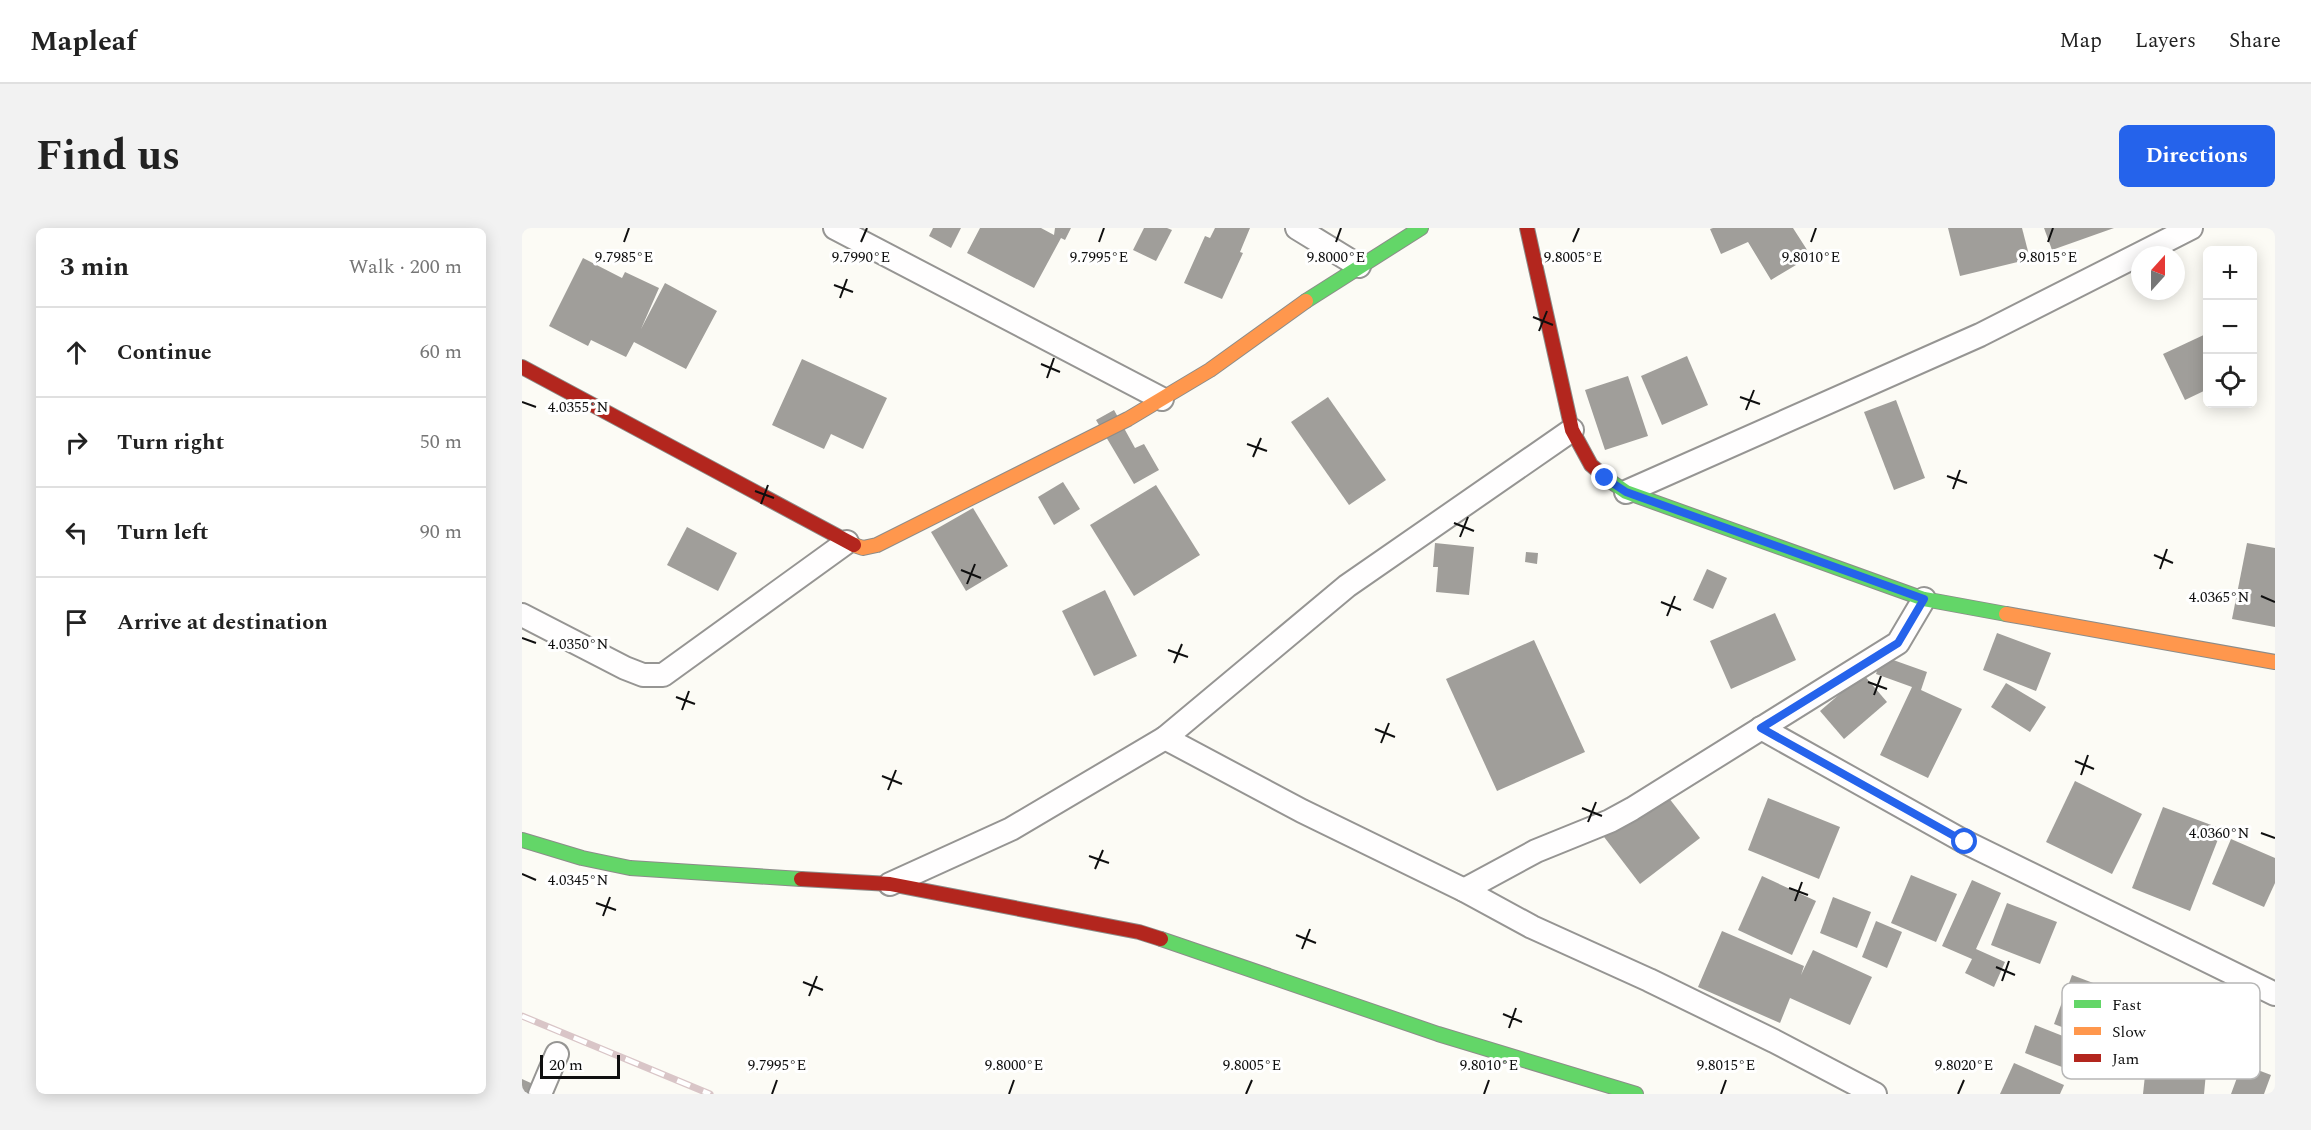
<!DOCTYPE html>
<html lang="en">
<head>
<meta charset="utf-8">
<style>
	body { margin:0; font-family:Spectral,serif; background:#f2f2f2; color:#222 }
	.controls { position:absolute; right:18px; top:18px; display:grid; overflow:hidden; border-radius:9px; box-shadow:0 3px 15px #0003 }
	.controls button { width:54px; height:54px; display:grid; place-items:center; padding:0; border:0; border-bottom:2px solid #e0e0e0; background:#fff; color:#222; font:30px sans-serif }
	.compass { position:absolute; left:1609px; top:18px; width:54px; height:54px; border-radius:50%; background:#fff; box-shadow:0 3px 15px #0003; rotate:21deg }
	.scale { position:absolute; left:18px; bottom:15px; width:80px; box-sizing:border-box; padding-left:6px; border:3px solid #0f0f0f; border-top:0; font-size:16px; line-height:21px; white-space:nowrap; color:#0f0f0f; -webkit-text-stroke:4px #fff; paint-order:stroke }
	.stop { position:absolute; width:18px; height:18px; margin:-14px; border:4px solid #2563eb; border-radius:50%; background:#fff }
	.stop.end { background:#2563eb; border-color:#fff; box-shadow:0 2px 6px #0008 }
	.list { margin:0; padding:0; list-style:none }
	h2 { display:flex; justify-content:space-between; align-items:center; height:78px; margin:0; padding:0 24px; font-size:26px }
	h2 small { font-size:20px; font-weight:400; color:#767676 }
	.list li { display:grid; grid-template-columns:39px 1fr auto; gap:18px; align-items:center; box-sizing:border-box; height:90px; padding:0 24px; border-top:2px solid #e0e0e0 }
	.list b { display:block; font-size:22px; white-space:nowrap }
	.list em { font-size:20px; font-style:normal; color:#767676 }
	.icon { flex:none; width:33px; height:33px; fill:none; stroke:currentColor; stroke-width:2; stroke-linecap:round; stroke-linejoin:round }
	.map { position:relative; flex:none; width:1753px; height:866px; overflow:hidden; border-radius:9px }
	header { display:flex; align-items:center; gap:36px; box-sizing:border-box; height:84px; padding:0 30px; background:#fff; border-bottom:2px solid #e0e0e0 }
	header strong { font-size:28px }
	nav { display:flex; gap:33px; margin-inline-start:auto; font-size:21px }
	.intro { display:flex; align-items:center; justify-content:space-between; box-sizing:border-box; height:144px; padding:0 36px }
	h1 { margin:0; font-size:42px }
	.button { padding:15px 27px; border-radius:9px; background:#2563eb; color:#fff; font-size:21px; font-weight:700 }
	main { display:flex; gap:36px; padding:0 36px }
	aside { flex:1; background:#fff; border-radius:9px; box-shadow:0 3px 15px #0003 }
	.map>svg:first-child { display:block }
</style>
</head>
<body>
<header>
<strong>Mapleaf</strong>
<nav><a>Map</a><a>Layers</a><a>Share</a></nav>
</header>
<div class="intro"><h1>Find us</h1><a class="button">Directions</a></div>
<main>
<aside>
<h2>3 min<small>Walk · 200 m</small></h2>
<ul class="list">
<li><svg class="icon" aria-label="ahead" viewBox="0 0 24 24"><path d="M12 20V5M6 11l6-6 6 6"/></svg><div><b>Continue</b></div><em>60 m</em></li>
<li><svg class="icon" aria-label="right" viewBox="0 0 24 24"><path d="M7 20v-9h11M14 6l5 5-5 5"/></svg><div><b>Turn right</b></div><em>50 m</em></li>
<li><svg class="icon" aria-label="left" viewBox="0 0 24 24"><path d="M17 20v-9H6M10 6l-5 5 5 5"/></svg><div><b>Turn left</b></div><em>90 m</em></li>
<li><svg class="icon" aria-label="arrive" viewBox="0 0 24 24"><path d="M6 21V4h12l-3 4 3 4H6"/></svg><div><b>Arrive at destination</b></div></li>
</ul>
</aside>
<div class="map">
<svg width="1753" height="866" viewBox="0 0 1753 866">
	<rect width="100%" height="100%" fill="#fcfbf5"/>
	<g fill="#a09e9a">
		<polygon points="411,0 439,0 429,20 407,8"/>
		<polygon points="458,0 519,0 532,7 533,0 549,0 543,12 539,10 512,60 445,25"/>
		<polygon points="622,0 645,0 650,2 634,33 611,22"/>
		<polygon points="693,0 728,0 718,24 721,25 700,71 662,55 683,8 688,10"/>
		<polygon points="1191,0 1271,0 1289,28 1249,52 1226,14 1199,26 1188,1"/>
		<polygon points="1426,0 1500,0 1508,31 1438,48"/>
		<polygon points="1522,0 1592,0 1530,22"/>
		<polygon points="61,30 100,50 103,44 137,60 119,101 143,55 195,83 164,141 112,114 104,129 69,112 66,118 27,98"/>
		<polygon points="1686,105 1686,161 1663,172 1641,126"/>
		<polygon points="1165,128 1186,177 1140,197 1119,148"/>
		<polygon points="280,131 365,170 341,221 309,206 302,221 250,197"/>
		<polygon points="1106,148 1126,208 1083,222 1063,162"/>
		<polygon points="806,169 864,252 827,277 769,194"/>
		<polygon points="1374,172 1403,250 1372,262 1342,184"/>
		<polygon points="592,182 613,220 622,216 637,242 612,256 574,192"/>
		<polygon points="541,254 558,281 532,297 516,269"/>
		<polygon points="634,257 678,327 612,368 568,297"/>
		<polygon points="451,280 486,338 444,363 409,304"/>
		<polygon points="165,299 215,325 196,363 145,337"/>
		<polygon points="913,315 952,319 947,367 914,364 916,339 911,339"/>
		<polygon points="1725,315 1753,320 1753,399 1710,391"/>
		<polygon points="1004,324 1016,325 1015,336 1003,334"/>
		<polygon points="1185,341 1205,350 1191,381 1171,372"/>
		<polygon points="583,362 615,428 572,448 540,383"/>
		<polygon points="1253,385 1274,432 1209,461 1188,413"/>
		<polygon points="1475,405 1529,425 1514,463 1461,442"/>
		<polygon points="1012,412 1063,524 975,563 924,451"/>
		<polygon points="1360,428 1405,444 1399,462 1440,481 1406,550 1358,527 1390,459 1354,446"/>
		<polygon points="1341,446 1365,474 1322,511 1298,483"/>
		<polygon points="1484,455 1524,479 1508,504 1469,479"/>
		<polygon points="1553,553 1620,586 1590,646 1524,614"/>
		<polygon points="1136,556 1178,610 1118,656 1076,601"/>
		<polygon points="1246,570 1318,599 1297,651 1226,622"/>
		<polygon points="1641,579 1700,601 1668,683 1610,660"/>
		<polygon points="1709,611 1753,630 1753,655 1742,679 1690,656"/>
		<polygon points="1389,647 1435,666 1414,714 1369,695"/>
		<polygon points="1240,648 1294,673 1270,727 1216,702"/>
		<polygon points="1450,652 1479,665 1454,721 1483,734 1472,759 1443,745 1450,731 1420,718"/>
		<polygon points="1311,669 1349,684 1335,720 1298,705"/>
		<polygon points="1485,675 1535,694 1518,736 1469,717"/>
		<polygon points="1354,693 1380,704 1365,740 1340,729"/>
		<polygon points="1200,703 1282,738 1279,747 1291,722 1350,749 1328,797 1268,770 1258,795 1176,759"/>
		<polygon points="1550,747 1611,770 1592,819 1532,796"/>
		<polygon points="1696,782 1735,798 1720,836 1749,847 1742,866 1709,866 1716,847 1677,830"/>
		<polygon points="1513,797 1551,812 1540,839 1503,825"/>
		<polygon points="1492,835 1542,857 1538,866 1478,866"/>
		<polygon points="1624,838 1684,845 1682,866 1621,866"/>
		<polygon points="0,851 11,856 7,866 0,866"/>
	</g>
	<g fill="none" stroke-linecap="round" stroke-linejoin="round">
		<defs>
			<g id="street">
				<polyline points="313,0 640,171"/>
				<polyline points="775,0 837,38"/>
				<polyline points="1104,264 1458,107 1669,0"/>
				<polyline points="0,387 103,440 121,447 141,447 325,314"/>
				<polyline points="1239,500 1443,614 1753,766"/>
				<polyline points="643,510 780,583 942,662 1010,699 1127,752 1252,813 1353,866"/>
				<polyline points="368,656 489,601 643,510 825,358 1050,202"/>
				<polyline points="942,662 1014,623 1088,593 1110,581 1376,415 1402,371"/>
				<polyline points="18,866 35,826"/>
			</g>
			<g id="fast">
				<polyline points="784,73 899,0"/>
				<polyline points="1088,253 1104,264 1402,371 1484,386"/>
				<polyline points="0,612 60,630 108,640 279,651"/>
				<polyline points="639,711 916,806 1114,866"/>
			</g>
			<g id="slow">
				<polyline points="332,317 341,320 355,317 606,191 688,142 784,73"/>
				<polyline points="1484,386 1753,434"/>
			</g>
			<g id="jam">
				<polyline points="1005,0 1050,202 1069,237 1088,253"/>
				<polyline points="0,139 332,317"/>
				<polyline points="279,651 368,656 617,704 639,711"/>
			</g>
		</defs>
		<use href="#street" stroke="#969593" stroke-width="26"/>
		<use href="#fast" stroke="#8c8c89" stroke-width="16"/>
		<use href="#slow" stroke="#8c8c89" stroke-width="16"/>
		<use href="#jam" stroke="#8c8c89" stroke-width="16"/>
		<use href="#street" stroke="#fffefe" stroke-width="22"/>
		<use href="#fast" stroke="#63d668" stroke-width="14"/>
		<use href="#slow" stroke="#ff974d" stroke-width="14"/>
		<use href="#jam" stroke="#b3261e" stroke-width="14"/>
		<defs>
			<polyline id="rail" points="0,788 188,866"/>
		</defs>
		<use href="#rail" stroke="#d9c5c7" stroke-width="7"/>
		<use href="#rail" stroke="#fff" stroke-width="4.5" stroke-dasharray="14" stroke-linecap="butt"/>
	</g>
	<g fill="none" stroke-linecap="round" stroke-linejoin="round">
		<polyline stroke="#2563eb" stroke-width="8" points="1083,250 1104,264 1402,371 1376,415 1239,500 1443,614"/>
	</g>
	<path fill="none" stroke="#0f0f0f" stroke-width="2" d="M102,14L107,0M339,14L345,0M577,14L582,0M814,14L819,0M1051,14L1057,0M1289,14L1294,0M1526,14L1531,0M312,57L331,64M318,70L325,51M1011,89L1031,97M1017,103L1025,83M519,136L538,144M525,150L532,130M1218,169L1238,176M0,174L14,179M1224,182L1232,162M725,216L745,223M731,229L739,210M1425,248L1445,255M1431,261L1438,242M233,263L252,270M239,276L246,257M932,295L952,303M938,309L946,289M1632,327L1651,335M1638,341L1645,321M439,342L459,350M445,356L453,336M1739,368L1753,374M1139,374L1159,382M1145,388L1153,368M0,410L14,415M646,422L666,429M652,435L660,416M1346,454L1365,461M1352,467L1359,448M154,469L173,476M160,482L167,463M853,501L873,509M859,515L867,495M1553,533L1572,541M1559,547L1566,527M360,548L380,556M366,562L374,542M1060,580L1080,588M1066,594L1074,574M1739,605L1753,610M567,628L587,635M573,641L581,622M0,646L14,652M1267,660L1286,667M1273,673L1280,654M74,675L94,682M81,688L88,669M774,707L794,715M780,721L788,701M1474,739L1493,747M1480,753L1487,733M281,754L301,762M287,768L295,748M981,786L1000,794M987,800L994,780M250,866L255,852M487,866L492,852M724,866L730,852M962,866L967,852M1199,866L1204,852M1436,866L1442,852"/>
	<rect x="1540" y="755" width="198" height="96" rx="9" fill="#fff" stroke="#b7b7b7" stroke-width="1.5"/>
	<rect x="1552" y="772" width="27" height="8" fill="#63d668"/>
	<rect x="1552" y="799" width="27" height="8" fill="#ff974d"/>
	<rect x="1552" y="826" width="27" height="8" fill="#b3261e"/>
	<g font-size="16" fill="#0f0f0f">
		<text x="1590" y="782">Fast</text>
		<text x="1590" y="809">Slow</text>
		<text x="1590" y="836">Jam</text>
	</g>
	<g font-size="15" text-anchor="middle" fill="#0f0f0f" stroke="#fff" stroke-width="6" stroke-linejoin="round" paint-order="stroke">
		<text x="102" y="34">9.7985°E</text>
		<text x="339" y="34">9.7990°E</text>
		<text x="577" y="34">9.7995°E</text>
		<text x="814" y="34">9.8000°E</text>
		<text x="1051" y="34">9.8005°E</text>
		<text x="1289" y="34">9.8010°E</text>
		<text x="1526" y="34">9.8015°E</text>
		<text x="56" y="184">4.0355°N</text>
		<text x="1697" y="374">4.0365°N</text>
		<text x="56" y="421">4.0350°N</text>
		<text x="1697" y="610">4.0360°N</text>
		<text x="56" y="657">4.0345°N</text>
		<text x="255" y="842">9.7995°E</text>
		<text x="492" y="842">9.8000°E</text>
		<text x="730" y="842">9.8005°E</text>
		<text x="967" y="842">9.8010°E</text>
		<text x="1204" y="842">9.8015°E</text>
		<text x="1442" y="842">9.8020°E</text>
	</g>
</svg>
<div class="controls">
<button>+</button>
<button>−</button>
<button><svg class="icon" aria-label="locate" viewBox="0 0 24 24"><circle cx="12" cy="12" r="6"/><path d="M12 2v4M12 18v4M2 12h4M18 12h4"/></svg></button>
</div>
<svg class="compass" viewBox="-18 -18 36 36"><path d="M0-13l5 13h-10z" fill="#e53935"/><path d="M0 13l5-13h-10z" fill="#767676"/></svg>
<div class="scale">20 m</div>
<div class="stop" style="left:1443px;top:614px"></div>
<div class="stop end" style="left:1083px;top:250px"></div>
</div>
</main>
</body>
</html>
